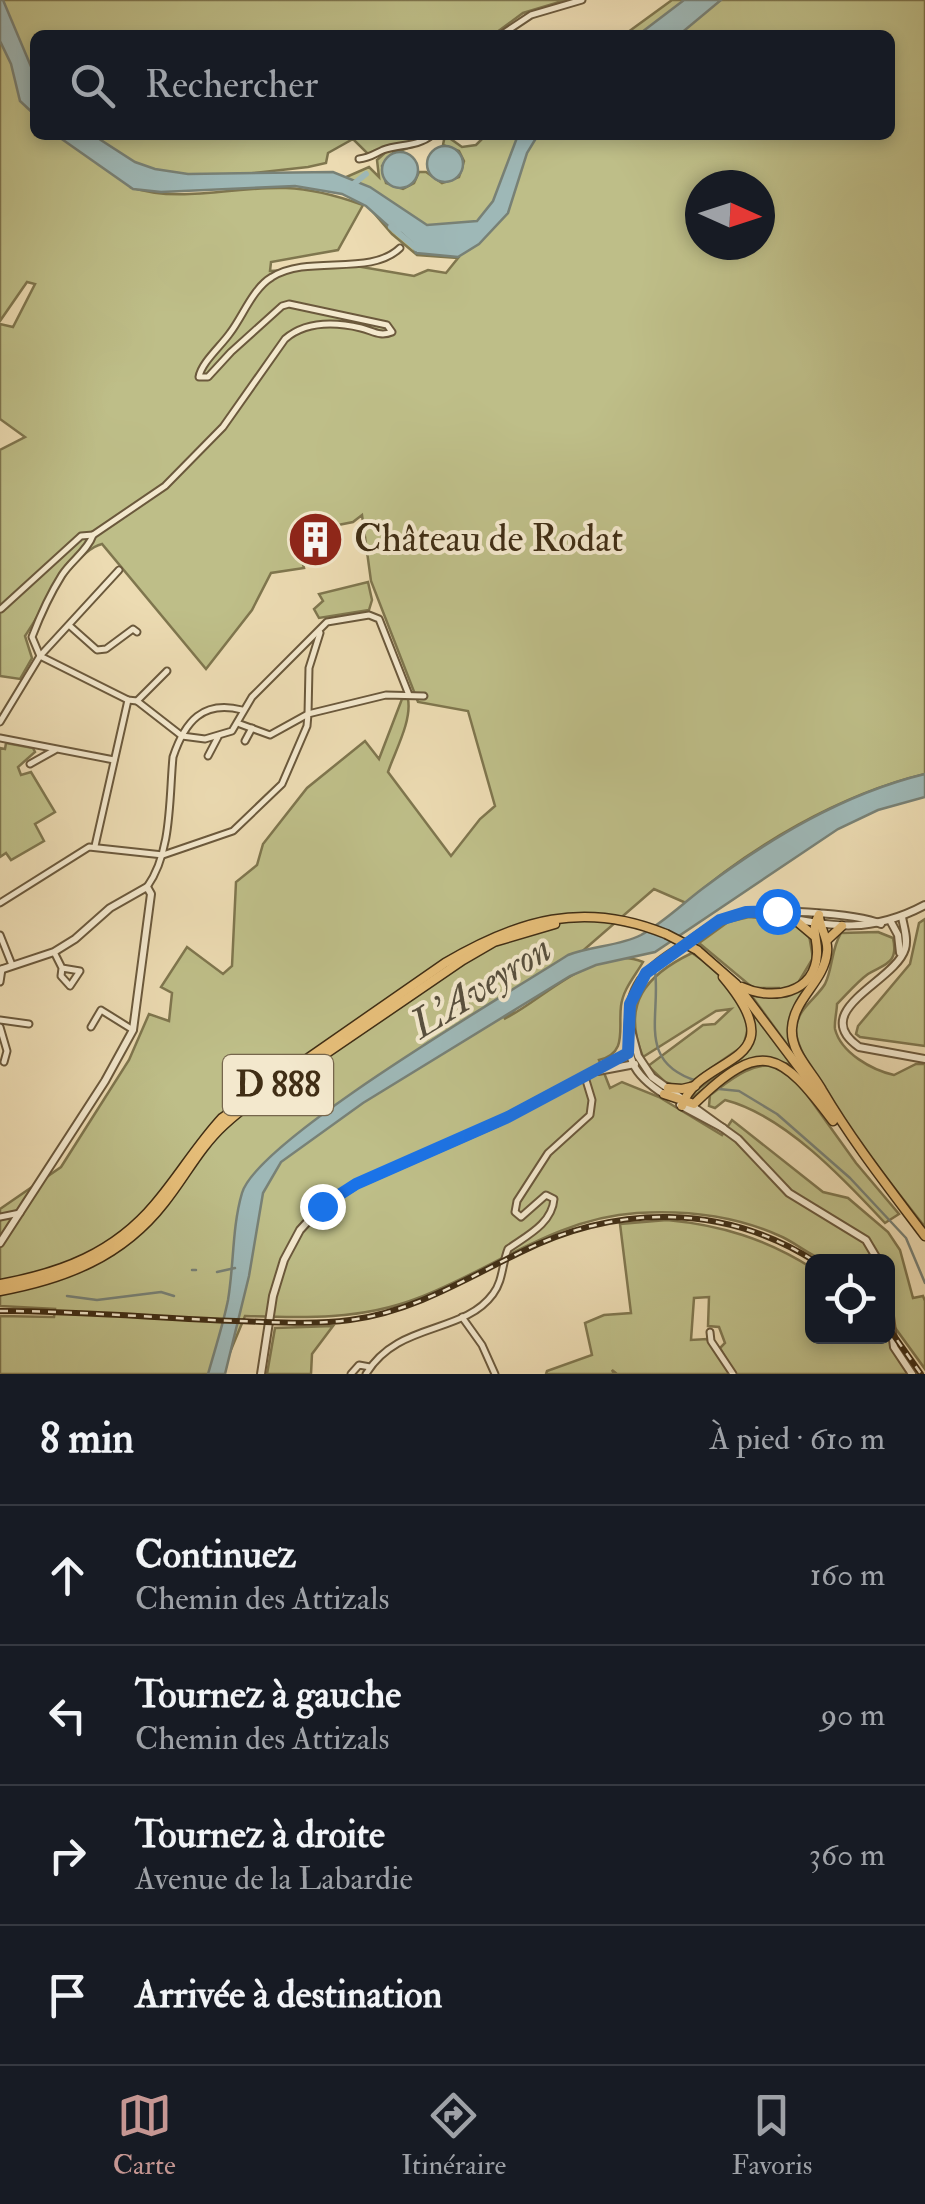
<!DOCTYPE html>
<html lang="fr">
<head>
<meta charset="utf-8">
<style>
	body { margin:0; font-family:"IM FELL Double Pica",serif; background:#20242c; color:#f1f3f6 }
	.controls { position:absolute; right:30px; bottom:30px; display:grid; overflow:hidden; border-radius:15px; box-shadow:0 5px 15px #0003 }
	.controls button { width:90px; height:90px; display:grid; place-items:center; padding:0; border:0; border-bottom:2px solid #363941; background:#171b24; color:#f1f3f6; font:50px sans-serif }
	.compass { position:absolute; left:685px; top:170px; width:90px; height:90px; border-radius:50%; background:#171b24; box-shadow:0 5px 15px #0003; rotate:93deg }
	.stop { position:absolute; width:30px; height:30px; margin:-22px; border:8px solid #1a73e8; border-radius:50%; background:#fff }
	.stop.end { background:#1a73e8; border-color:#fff; box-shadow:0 2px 10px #0008 }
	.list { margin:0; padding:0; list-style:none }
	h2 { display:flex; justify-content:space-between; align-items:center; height:130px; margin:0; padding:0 40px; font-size:42px }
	h2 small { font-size:32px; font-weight:400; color:#9ea1a6 }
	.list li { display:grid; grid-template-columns:65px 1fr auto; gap:30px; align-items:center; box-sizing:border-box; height:140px; padding:0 40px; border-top:2px solid #363941 }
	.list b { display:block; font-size:38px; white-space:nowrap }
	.list p { margin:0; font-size:32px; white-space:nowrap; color:#9ea1a6 }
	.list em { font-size:32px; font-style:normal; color:#9ea1a6 }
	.icon { flex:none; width:55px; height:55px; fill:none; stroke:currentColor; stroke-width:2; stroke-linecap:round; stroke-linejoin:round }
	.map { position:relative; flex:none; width:925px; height:1374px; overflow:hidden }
	.search { position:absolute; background:#171b24; box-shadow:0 5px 15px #0003; left:30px; right:30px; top:30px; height:110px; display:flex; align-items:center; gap:25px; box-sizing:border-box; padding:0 35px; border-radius:15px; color:#9ea1a6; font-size:38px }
	.sheet { height:690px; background:#171b24 }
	nav { display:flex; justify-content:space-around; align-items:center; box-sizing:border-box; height:140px; border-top:2px solid #363941; background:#171b24; font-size:28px; color:#9ea1a6 }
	nav a { display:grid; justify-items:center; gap:5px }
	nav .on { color:#c59692 }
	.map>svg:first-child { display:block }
</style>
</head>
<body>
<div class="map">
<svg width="925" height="1374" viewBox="0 0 925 1374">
	<rect width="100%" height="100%" fill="#ecdbb2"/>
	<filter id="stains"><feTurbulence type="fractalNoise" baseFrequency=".002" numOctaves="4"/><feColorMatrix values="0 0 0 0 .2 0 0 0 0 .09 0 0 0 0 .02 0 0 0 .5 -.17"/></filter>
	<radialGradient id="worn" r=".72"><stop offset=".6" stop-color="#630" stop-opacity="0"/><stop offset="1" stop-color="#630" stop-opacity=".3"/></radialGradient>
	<g fill="#bebe88" stroke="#7f764e" stroke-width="2.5" fill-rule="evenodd">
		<path d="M0,0H566L523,13L493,35H35V135H426L416,143L368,154L353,139L328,153L326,163L308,167L130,187C181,204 234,186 286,188C313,189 338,196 363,205L338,250L271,262L270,271L356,266L414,276L428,270L446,273L458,258L417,255L392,234L344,178L369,167L379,177L377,160L387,151L408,148L393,153L382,166L386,183L403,189L414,183L419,172H426L442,183L459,177L464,161L459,151L443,145L445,135L462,147L476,145L486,135H890V35H624L672,0H925V774C841,794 751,846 686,903L654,889L504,1019C542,1001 596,942 643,962C635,976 623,989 621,1006C618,1029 628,1053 599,1060L610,1088L622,1082L659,1097L722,1135L732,1120L823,1192L848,1198L888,1232L900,1250L913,1298L923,1296L925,1301V1369L888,1318V1262C869,1261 844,1266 826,1261C811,1257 795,1242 780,1236C736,1216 685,1210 637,1213C555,1218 492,1270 418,1298C362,1320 304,1318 245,1316L221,1374H0V1316L54,1317L55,1309L0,1306V1209L61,1167L129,1060L149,1014L169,1021L172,993L161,987L187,947L223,974L232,966L236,882L257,865L263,844L307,788L365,741L379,759L402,699H408C412,721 395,751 388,772L451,856L480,819L495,806L468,711L418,702L371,581L362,515L353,522L298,533L296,538L304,568L271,573L252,610L206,669L102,544C75,550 41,612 25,636L32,658L20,679L0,676V450L25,437L0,419V324L13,327L35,284L27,282L0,321ZM700,185H760V245H700Z"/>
		<polygon points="368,582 372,600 369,610 319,618 314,609 323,601 319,594"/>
		<polygon points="6,743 33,748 35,752 18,767 21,775 31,772 55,812 35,824 44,841 11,860 6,853 0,857 0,748 5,749"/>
		<polygon points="749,917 790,921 809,935 813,958 798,983 780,992 779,988 753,988 699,943 728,922"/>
		<polygon points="925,919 925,1046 860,1037 856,1034 858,1026 910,964 919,923"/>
		<path d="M817,926C835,971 812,967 799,1001C794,1017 796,1036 791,1050L751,995C773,1000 802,998 813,974C819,962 816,940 817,926Z"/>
		<path d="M878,932L893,938C899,964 884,964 868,974C857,982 847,994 837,1004C837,1011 834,1022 835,1029C841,1053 872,1070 894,1075L916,1064H925V1227C900,1195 792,1062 796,1028C798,1008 816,999 825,984C833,968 831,949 841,933Z"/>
		<path d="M692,953C714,967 742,995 748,1022C749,1030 745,1038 743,1046L682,1088L665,1082L648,1066L703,1025L715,1024L731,1009L716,1011L643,1057C621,1004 646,975 692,953Z"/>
		<path d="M753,1013L792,1065C749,1052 724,1074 690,1099L691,1094C718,1074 761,1053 753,1013Z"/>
		<path d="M775,1065L795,1078L856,1163L899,1214L885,1223C844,1179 784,1115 725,1100L715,1108L709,1106L710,1095C731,1080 748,1064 775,1065Z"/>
		<path d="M667,1220C721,1225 766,1239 812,1268V1336L887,1337L912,1374H735L720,1348L725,1343L719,1327L708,1326L709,1297L694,1298L691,1340L707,1339L730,1374H617L612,1370L614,1374H546L547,1371L592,1355L585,1323L604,1315L631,1313L620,1224Z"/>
		<polygon points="333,1326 312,1354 311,1374 267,1374 275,1328"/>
	</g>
	<g fill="#9eb8b7" stroke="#788176" stroke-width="2.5">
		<polygon points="0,0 3,0 35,76 35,115 20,101 11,64 0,41"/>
		<polygon points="684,0 721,0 679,35 638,35"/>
		<polygon points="56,135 93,135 135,162 155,169 188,174 333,172 370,187 427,225 477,221 493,201 518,135 538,135 527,153 508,213 479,244 458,257 416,253 412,243 401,233 396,233 366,206 342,194 295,186 161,192 133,189"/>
		<circle cx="445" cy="164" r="18"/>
		<circle cx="400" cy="170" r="18"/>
		<path d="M925,774V797L878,810L838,829L655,952L596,965L570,976L363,1103L281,1162L263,1193L249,1276L225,1374H208C215,1349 223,1325 228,1300C234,1265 232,1227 242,1193C258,1139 509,993 568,955C591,946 620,946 641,935C664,922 681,905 702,889C769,839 843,794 925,774Z"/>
	</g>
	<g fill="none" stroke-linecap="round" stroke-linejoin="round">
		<g stroke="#788176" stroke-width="2.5">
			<path d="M655,971C661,1016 636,1062 697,1081"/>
			<polyline points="719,1089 739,1091 777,1114 850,1178 906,1238 925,1283"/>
			<polyline points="192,1270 196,1270"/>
			<polyline points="217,1272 235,1268"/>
			<polyline points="67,1296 97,1300 161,1292 174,1296"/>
		</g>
		<g stroke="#9eb8b7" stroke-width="6">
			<polyline points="351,186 366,174"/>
			<polyline points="391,227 416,248"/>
		</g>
		<defs>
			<g id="minor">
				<polyline points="501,35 531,15 582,0"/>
				<path d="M359,159C370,158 374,154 383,150C400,144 417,147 432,135"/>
				<polyline points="1,609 81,536 93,535"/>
				<polyline points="70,626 97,650 106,649 133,629 137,632"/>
				<path d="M40,656L32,637C40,616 50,594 62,575C71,561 88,550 93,535L165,486L223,427L285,339C306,321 335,322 361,328C373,331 380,337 392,332L387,325L289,304L282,306L231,352L208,377H199C201,363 221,346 230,333C243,316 253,288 272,277C309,254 370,277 400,248"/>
				<polyline points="40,656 128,700 137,701 182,736"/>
				<polyline points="137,701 167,671"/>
				<polyline points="0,722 40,656 119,570"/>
				<polyline points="240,724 270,735 308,714 309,668 320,633"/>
				<polyline points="182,736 205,739 232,731 252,697 327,622 369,615 379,619 409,695"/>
				<polyline points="0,738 114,760"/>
				<polyline points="245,741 252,728"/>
				<polyline points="208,756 218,737"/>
				<polyline points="30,764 55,750"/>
				<polyline points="95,846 128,700"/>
				<path d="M147,887C172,852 169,799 173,757C185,721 203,700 242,710"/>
				<polyline points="0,903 89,847 163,855 233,831 282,784 307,726 308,714 386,695 424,696"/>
				<polyline points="0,935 12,965"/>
				<polyline points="54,952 62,968 80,971 70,986 61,976 62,968"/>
				<polyline points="0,982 2,969"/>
				<polyline points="0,1020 29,1024"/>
				<polyline points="0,1027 7,1051 4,1062"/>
				<polyline points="91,1027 101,1010 133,1030"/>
				<polyline points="0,1217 20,1213"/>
				<polyline points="462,1317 482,1345 495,1374"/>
				<polyline points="710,1332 711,1341 733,1374"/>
				<polyline points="351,1374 359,1365 370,1367"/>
				<path d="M366,1374C398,1321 463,1335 493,1294C503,1281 502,1264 508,1249C526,1236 552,1224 554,1199L546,1195L521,1217L515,1212L517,1201L548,1153L590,1115L592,1100L585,1077"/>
			</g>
			<g id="tertiary">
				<path d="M776,915C832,928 873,933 925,905"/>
				<path d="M902,917C904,928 908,939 905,949C895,982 807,1010 859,1047L925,1059"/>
				<polyline points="891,922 898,935 900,953"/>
				<polyline points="0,970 54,952 75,939 110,908 147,887 151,894 133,1030 105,1081 0,1243"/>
				<polyline points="631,1030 638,1056 652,1077 738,1139 789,1193 866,1240 879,1262"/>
				<polyline points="598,1071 635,1064"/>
				<path d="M665,1095C630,1073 626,1057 629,1018C630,1004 632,993 640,981C652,964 671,953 688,942C703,931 717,920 735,915C760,907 857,913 881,924"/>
				<polyline points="680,1105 723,1128"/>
				<polyline points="888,1301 894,1347 912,1374"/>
				<polyline points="261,1374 273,1296 284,1260 300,1230 322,1206 357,1184 496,1123 628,1053"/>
			</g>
			<g id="primary">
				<path d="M819,915C819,928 829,938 827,952C824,982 794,998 792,1028C790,1052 811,1070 822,1090C852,1141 889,1188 925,1236"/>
				<polyline points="827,940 842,926"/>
				<path d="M664,1094L694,1104C762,1037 781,1052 833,1121"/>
			</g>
			<g id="trunk">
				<polyline points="794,919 813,935"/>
				<polyline points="697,950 736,984 833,1113"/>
				<path d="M742,987C772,1001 815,994 817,954C818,938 810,930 819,915"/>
				<polyline points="668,1088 682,1089 695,1086"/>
				<path d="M682,1106C698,1053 800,1068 723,977"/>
				<path d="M0,1284C61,1273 114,1253 155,1204C179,1176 197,1145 222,1118L445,963C518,920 584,900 666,934"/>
				<path d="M0,1291C65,1279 122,1257 164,1203C185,1177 199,1148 224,1125C254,1097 291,1077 324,1055C371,1023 417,991 463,960L494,942L555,924"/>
			</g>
		</defs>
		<use href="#minor" stroke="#6b593c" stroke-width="9"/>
		<use href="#tertiary" stroke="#6b593c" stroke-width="10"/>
		<use href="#primary" stroke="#402e15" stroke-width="11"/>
		<use href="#trunk" stroke="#402e15" stroke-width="11"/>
		<use href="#minor" stroke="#f3e8cd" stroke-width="5"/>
		<use href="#tertiary" stroke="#f3e8cd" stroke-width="6"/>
		<use href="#primary" stroke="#e6be79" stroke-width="8"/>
		<use href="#trunk" stroke="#e6be79" stroke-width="8"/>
		<defs>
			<g id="rail">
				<path d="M0,1311C79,1311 157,1318 236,1321C274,1322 312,1325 350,1320C412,1312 464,1280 519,1253C616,1204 724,1203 816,1262"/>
				<polyline points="888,1327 921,1374"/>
			</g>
		</defs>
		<use href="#rail" stroke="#402e15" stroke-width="6"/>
		<use href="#rail" stroke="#f3e8cd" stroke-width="2.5" stroke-dasharray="8" stroke-linecap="butt"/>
		<defs>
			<polyline id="trunk-bridge" points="666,934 697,950"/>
		</defs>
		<use href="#trunk-bridge" stroke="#402e15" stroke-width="11" stroke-linecap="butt"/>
		<use href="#trunk-bridge" stroke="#e6be79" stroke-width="8"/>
	</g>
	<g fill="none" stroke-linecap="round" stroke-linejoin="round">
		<polyline stroke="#1a73e8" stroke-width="12" points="322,1206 356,1184 508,1117 628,1053 630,1004 646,973 720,920 746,912 777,911"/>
	</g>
	<defs>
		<symbol id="building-disc" viewBox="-11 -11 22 22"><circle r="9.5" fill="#8f2418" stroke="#f3e8cd"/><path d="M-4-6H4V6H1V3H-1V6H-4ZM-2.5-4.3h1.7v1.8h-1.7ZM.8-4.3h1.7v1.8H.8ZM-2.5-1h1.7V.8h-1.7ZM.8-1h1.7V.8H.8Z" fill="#fff"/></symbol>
	</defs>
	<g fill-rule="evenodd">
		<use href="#building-disc" x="284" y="508" width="63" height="63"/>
	</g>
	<g text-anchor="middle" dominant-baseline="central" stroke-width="8" stroke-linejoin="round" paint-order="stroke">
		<rect fill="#f3e8cd" stroke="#76664c" stroke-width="2.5" x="223" y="1055" width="110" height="60" rx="8"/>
		<g font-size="35" font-weight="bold" fill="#402e15">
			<text x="278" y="1085">D 888</text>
		</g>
		<g font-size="38" fill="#402e15" stroke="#f3e8cd" text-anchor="start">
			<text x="354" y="539">Château de Rodat</text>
		</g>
		<g font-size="40" font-style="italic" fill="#58503e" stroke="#f3e8cd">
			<text transform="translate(481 987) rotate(-32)">L'Aveyron</text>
		</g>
	</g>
	<rect width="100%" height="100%" filter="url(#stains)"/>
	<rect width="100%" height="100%" fill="url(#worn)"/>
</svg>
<div class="controls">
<button><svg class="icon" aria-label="locate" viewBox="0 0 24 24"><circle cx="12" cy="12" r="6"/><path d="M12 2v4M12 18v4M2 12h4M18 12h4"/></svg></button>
</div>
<svg class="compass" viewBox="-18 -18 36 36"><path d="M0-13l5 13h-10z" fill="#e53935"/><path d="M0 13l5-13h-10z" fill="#9ea1a6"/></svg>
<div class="stop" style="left:777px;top:911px"></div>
<div class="stop end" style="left:322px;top:1206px"></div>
<div class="search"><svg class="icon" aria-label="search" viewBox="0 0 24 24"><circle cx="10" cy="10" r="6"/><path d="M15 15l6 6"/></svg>Rechercher</div>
</div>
<section class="sheet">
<h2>8 min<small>À pied · 610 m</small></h2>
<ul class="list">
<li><svg class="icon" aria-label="ahead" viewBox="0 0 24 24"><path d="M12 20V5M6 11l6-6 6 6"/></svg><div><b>Continuez</b><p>Chemin des Attizals</p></div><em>160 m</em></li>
<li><svg class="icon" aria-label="left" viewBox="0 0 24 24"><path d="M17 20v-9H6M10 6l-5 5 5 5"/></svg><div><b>Tournez à gauche</b><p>Chemin des Attizals</p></div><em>90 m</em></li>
<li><svg class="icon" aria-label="right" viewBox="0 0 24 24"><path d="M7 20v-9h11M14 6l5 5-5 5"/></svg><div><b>Tournez à droite</b><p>Avenue de la Labardie</p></div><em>360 m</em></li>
<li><svg class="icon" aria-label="arrive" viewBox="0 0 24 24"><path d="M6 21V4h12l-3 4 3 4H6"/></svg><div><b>Arrivée à destination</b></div></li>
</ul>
</section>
<nav>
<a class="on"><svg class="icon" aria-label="map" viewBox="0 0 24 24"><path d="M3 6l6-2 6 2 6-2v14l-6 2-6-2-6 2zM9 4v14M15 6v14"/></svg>Carte</a>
<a><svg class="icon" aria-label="directions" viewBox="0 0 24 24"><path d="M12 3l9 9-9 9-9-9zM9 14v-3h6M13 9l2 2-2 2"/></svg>Itinéraire</a>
<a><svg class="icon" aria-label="saved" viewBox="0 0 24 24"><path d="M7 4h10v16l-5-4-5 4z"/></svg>Favoris</a>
</nav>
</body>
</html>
